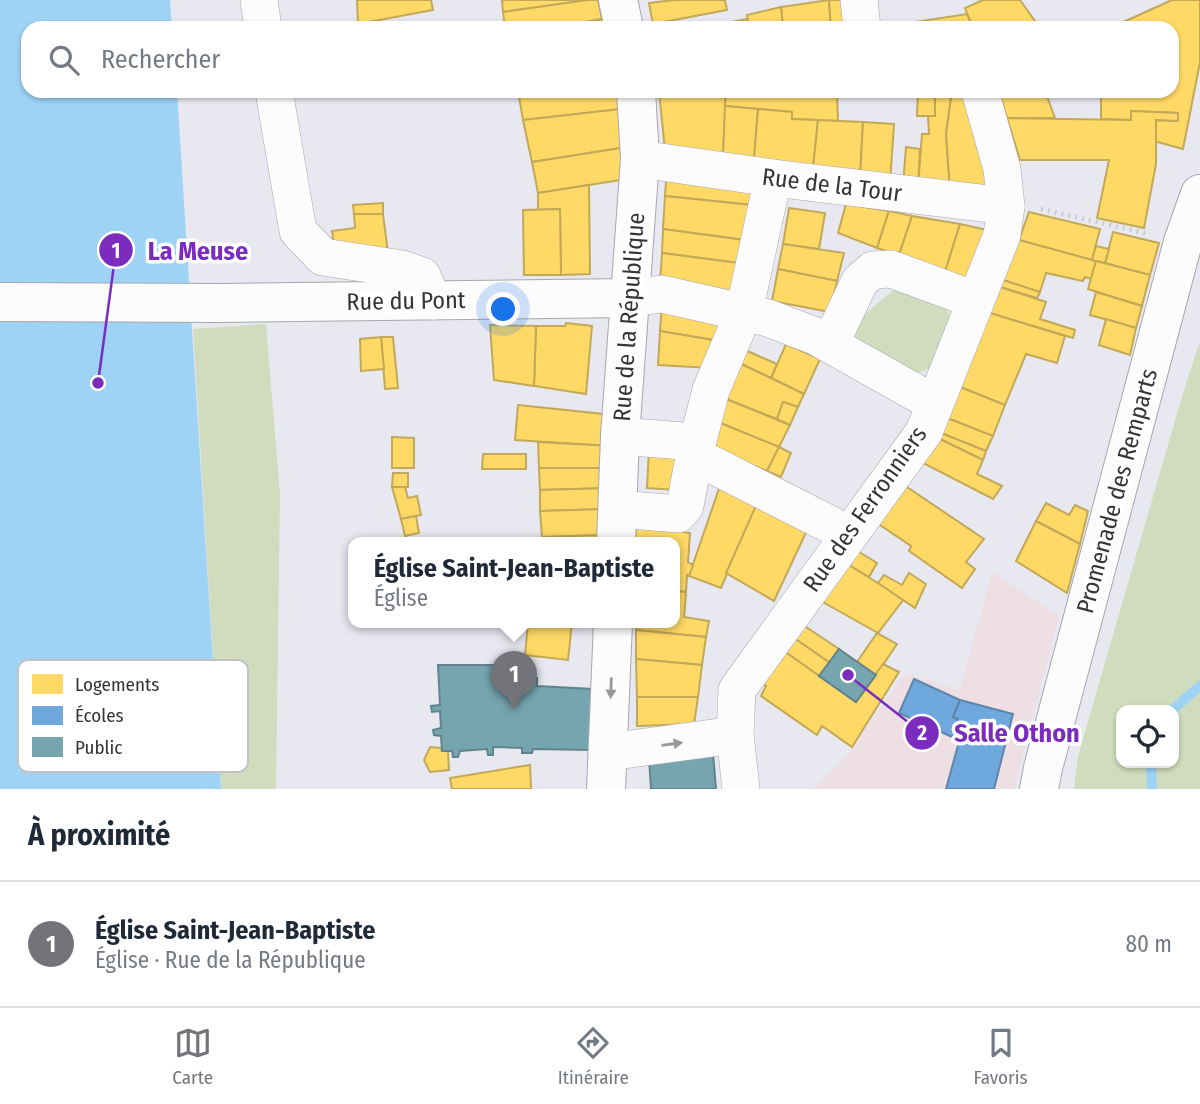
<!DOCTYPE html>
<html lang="fr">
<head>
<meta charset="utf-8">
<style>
	body { margin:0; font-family:"Fira Sans Condensed",sans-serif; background:#f2f2f3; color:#1f2937 }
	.controls { position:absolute; right:21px; bottom:21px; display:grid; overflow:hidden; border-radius:14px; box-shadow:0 2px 5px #0004 }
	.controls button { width:63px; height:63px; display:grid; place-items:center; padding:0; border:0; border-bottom:2px solid #e0e1e3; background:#fff; color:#1f2937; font:35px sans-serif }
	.you { position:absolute; left:504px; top:310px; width:24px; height:24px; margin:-18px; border:5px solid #fff; border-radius:50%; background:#1a73e8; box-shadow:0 0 0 10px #1a73e833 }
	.badge { display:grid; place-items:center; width:46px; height:46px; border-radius:50%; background:#737479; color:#fff; font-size:23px; font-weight:700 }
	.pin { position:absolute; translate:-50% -58px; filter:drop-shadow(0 2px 4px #0008) }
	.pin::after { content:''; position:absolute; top:37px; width:24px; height:21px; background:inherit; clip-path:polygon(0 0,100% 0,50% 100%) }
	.popup { position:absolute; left:348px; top:537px; width:332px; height:91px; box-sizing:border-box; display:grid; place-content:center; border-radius:14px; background:#fff; filter:drop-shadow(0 2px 5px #0005); font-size:23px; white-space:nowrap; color:#747a83 }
	.popup b { font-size:26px; color:#1f2937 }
	.popup::after { content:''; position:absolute; left:50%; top:100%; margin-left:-14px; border:14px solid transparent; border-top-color:#fff }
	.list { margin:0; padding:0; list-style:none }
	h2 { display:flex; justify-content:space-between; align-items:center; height:91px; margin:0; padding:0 28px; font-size:30px }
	h2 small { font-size:23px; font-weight:400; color:#747a83 }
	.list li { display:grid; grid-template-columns:46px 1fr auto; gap:21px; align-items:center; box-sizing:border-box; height:126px; padding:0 28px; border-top:2px solid #e0e1e3 }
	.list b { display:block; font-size:26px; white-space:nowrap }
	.list p { margin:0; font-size:23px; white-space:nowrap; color:#747a83 }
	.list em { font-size:23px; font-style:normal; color:#747a83 }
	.icon { flex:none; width:38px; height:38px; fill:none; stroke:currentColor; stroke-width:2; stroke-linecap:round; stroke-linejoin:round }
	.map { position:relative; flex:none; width:1200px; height:789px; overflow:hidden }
	.search { position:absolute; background:#fff; box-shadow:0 2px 5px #0004; left:21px; right:21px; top:21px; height:77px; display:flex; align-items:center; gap:18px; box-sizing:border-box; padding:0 24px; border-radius:21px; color:#747a83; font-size:26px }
	.sheet { height:217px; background:#fff }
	nav { display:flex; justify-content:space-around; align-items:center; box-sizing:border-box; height:98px; border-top:2px solid #e0e1e3; background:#fff; font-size:19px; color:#747a83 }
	nav a { display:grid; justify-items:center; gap:4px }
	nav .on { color:#737479 }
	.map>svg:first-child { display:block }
</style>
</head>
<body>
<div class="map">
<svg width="1200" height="789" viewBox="0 0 1200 789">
	<rect width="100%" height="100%" fill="#e8e9f0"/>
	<polygon fill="#eddfe4" points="992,572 1059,616 1014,789 814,789 849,753 905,673 960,690"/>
	<g fill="#d0dcbd" fill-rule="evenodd">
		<polygon points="896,288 947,310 952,322 931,368 914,374 864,350 855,336 861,317"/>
		<polygon points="266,324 280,494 276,789 221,789 193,329"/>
		<path d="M1200,341V789H1074L1078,756L1183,393ZM1174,710V763H1121V710Z"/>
	</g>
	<polygon fill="#9ed3f5" points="0,0 170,0 172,28 28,28 28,91 177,91 221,789 0,789"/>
	<g fill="#ffd966" stroke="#c2a858" stroke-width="2">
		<polygon points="357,0 431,0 433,10 358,24"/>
		<polygon points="502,0 588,0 503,12"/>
		<polygon points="588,0 598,0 602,19 555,28 505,28 503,12"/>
		<polygon points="674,0 725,0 727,10 653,24 649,3"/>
		<polygon points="829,0 831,28 783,28 781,7"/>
		<polygon points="829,0 849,0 852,28 831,28"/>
		<polygon points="983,0 1020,0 1035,21 1020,28 973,28 965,8"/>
		<polygon points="1172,0 1200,0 1200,62 1183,149 1154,141 1156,120 1178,121 1178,113 1131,111 1131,120 1101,119 1101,91 1172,91 1172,28 1110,28"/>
		<polygon points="781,7 783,28 749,28 747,15"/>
		<polygon points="967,14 973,28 909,28 908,23"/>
		<polygon points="602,19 603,28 555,28"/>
		<polygon points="747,19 749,28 712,28 711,26"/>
		<polygon points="518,91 617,91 621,109 523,120"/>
		<polygon points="659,91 726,91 723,155 665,150"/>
		<polygon points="726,91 837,91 838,121 792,119 792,112 725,106"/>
		<polygon points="918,91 935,91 935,116 917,116"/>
		<polygon points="935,91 952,91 946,134 950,190 918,186 922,134 929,134 928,116 935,116"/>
		<polygon points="952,91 970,91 995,193 950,190 946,134"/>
		<polygon points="999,91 1045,91 1055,118 1007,118"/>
		<polygon points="725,106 758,109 754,159 723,155"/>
		<polygon points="621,109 621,148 532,162 523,120"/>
		<polygon points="758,109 792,112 792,119 818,120 813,168 754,159"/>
		<polygon points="1131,111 1178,113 1178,121 1156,120 1156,164 1144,228 1097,218 1109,160 1020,160 1007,118 1131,120"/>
		<polygon points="818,120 863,122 860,177 813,168"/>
		<polygon points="863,122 894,124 890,183 860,177"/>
		<polygon points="906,147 920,149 918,186 903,185"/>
		<polygon points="621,148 621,180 538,193 532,162"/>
		<polygon points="667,169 756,186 752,205 665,196"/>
		<polygon points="589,185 590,274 561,275 560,209 538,210 538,193"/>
		<polygon points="665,196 752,205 746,240 663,229"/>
		<polygon points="383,203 383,214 354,214 353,205"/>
		<polygon points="846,204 889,211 877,248 838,233"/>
		<polygon points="789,208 825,213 819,249 783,244"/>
		<polygon points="560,209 561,275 524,275 523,210"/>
		<polygon points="889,211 912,216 899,255 877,248"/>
		<polygon points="1029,212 1100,229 1092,260 1019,240"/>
		<polygon points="354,214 383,214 388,253 334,245 332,231 355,228"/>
		<polygon points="912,216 960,224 945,272 899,255"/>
		<polygon points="960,224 987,230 970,281 945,272"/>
		<polygon points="663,229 744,240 739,263 662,253"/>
		<polygon points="1113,232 1159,243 1150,275 1105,263"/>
		<polygon points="1019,240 1096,261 1091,279 1085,277 1083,281 1046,273 1040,292 1003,280"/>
		<polygon points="783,244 844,253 837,281 778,269"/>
		<polygon points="1096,246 1109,249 1105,263 1092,260"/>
		<polygon points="662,253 739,263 733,295 660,283"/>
		<polygon points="1096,261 1150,275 1142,306 1088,289"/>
		<polygon points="778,269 837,281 830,312 772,301"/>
		<polygon points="1003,280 1040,292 1037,298 1000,287"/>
		<polygon points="1000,287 1046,302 1040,319 1075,330 1073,338 990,313"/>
		<polygon points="1096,292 1142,306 1136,328 1090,315"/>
		<polygon points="662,302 727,313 719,341 660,331"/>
		<polygon points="990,313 1065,336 1057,363 1026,354 1005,405 960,387"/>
		<polygon points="1106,319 1136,328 1130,355 1099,345"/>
		<polygon points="566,323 592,326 586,394 534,386 536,326 565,326"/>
		<polygon points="490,325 536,326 534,386 494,380"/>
		<polygon points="660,331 719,341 711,368 658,365"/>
		<polygon points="381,337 393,337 398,388 385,389"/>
		<polygon points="381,337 384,369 361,371 360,339"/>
		<polygon points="786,344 820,359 804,394 771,378"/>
		<polygon points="745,350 777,364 771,378 739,363"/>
		<polygon points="739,363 804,394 798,407 783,402 777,419 726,399"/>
		<polygon points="960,387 1005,405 993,436 947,418"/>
		<polygon points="726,399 790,425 779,447 718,422"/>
		<polygon points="783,402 798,407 790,425 777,419"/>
		<polygon points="518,405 613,415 611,446 515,440"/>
		<polygon points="947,418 993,436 986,451 941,433"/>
		<polygon points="718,422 779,447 767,471 709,447"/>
		<polygon points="941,433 986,451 983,460 938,438"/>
		<polygon points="392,437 414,438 414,468 392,468"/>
		<polygon points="938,438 983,460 977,474 1002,486 993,499 921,462"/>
		<polygon points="538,442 611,446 609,468 539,468"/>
		<polygon points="779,447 791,453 781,477 767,471"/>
		<polygon points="649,449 678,450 676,490 647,488"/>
		<polygon points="483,454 526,454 526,469 482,469"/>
		<polygon points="539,468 609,468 608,488 540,490"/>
		<polygon points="393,473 408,473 408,487 392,487"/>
		<polygon points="722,480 759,499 721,588 689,576"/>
		<polygon points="904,485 984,539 966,562 975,569 962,588 909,551 911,546 877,523"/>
		<polygon points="392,487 405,487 408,498 417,496 421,515 401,519"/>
		<polygon points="608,488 606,509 540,511 540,490"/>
		<polygon points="759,499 809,526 774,601 726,573"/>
		<polygon points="1046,503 1069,515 1075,505 1088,511 1080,544 1036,521"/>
		<polygon points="606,509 604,535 542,537 540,511"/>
		<polygon points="416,516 419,533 405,536 401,519"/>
		<polygon points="1036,521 1080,544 1067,593 1016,561"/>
		<polygon points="636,526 690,533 688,562 693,565 689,576 687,575 686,592 675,591 675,543 635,543"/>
		<polygon points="604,535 603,543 542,543 542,537"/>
		<polygon points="856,550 877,563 869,577 847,564"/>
		<polygon points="847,564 904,599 878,633 821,601"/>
		<polygon points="909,573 926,584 915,608 878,583 884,575 902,585"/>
		<polygon points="675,591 686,592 684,617 709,621 706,637 636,630 636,623 675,623"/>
		<polygon points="528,623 572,623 568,660 525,655"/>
		<polygon points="803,625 839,649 830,663 794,638"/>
		<polygon points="636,630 706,637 702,665 636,659"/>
		<polygon points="877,633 897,644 876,675 857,662"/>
		<polygon points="794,638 830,663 819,676 784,651"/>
		<polygon points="784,651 856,702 883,664 899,672 852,747 822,726 817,735 761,696 766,686 761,683"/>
		<polygon points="636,659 702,665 698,697 637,697"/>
		<polygon points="637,697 698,697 694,724 637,726"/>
		<polygon points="430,747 441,748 442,751 448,751 449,770 430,772 424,760"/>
		<polygon points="530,765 531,789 452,789 450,778"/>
	</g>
	<g fill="#6fa8dc" stroke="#5d86ab" stroke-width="2">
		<polygon points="914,679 960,700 953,717 958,719 956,724 963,727 959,740 899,713"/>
		<polygon points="960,700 1013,714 994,789 946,789 963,727 956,724 958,719 953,717"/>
	</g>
	<g fill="#76a5af" stroke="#62838c" stroke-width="2">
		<polygon points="839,649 876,675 856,702 819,676"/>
		<polygon points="438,665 501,665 501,684 529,685 530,679 537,678 537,686 593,689 591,750 533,749 532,753 522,753 522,748 493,747 493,755 488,755 487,749 460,751 458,757 453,757 452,751 442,751 441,736 434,735 433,730 441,728 440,711 432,712 431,706 440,705"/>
		<polygon points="713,753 716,789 651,789 649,759"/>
	</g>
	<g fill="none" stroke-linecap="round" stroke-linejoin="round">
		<g stroke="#9ed3f5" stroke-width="10">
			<polyline points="1172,710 1200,686"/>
			<polyline points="1151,763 1152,789"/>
		</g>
		<defs>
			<g id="minor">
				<polyline points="259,0 263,28"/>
				<polyline points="859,0 862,28"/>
				<polyline points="274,91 298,231 323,257 402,269 422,276 433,301"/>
				<polyline points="980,91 1002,169 1006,206"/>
				<polyline points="640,159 773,178 1006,206 1002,235 924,432 737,690 735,735 741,789"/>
				<polyline points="630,298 662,294 768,318 815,336 934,403"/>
				<polyline points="830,344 860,281 873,270 891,269 975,300"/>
				<polyline points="620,436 683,441 705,461 837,528 847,536"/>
				<polyline points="618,509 678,514 685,506 695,452 711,390 744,312 773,178"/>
				<polyline points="608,752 735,735"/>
			</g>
			<polyline id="tertiary" points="1039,789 1043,768 1183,242 1200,194"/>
			<g id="secondary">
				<polyline points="618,0 624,28"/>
				<polyline points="0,302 223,303 630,298"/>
				<polyline points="616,543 620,436 640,159 636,91"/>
				<polyline points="606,789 613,623"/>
			</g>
		</defs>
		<use href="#minor" stroke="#a7a7ac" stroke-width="38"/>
		<use href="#tertiary" stroke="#a7a7ac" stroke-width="40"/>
		<use href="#secondary" stroke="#a7a7ac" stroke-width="40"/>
		<polyline stroke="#c9cacc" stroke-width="4.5" stroke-dasharray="2 5" stroke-linecap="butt" points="1041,209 1149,234"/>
		<use href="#minor" stroke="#fcfcfd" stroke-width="37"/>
		<use href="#tertiary" stroke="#fcfcfd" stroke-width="38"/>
		<use href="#secondary" stroke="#fcfcfd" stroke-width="38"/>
	</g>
	<defs><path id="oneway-solid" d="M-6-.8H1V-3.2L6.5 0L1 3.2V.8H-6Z" transform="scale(1.75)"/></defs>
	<g fill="#98989b">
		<use href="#oneway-solid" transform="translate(611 688) rotate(92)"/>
		<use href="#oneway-solid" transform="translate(672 744) rotate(-8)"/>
	</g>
	<g text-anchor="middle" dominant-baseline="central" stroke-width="7" stroke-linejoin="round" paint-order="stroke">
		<g font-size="24" fill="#343539" stroke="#fff">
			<text transform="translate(832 185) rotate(7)">Rue de la Tour</text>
			<text transform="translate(406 301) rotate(-1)">Rue du Pont</text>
			<text transform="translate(629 317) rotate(-86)">Rue de la République</text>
			<text transform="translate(1117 491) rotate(-75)">Promenade des Remparts</text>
			<text transform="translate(865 509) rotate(-55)">Rue des Ferronniers</text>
		</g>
	</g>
	<rect x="18" y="660" width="230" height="112" rx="10" fill="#fff" stroke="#c2c2c4" stroke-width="2"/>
	<rect x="32" y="674" width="31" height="20" fill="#ffd966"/>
	<rect x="32" y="706" width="31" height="19" fill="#6fa8dc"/>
	<rect x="32" y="737" width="31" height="20" fill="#76a5af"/>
	<g font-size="19" fill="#343539">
		<text x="75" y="691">Logements</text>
		<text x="75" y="722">Écoles</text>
		<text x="75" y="754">Public</text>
	</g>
	<path fill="none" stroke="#7b2cbf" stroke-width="2.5" d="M98 383L116 250M848 675L922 733"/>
	<g fill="#7b2cbf" stroke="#fff" stroke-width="2.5">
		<circle cx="98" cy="383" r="7"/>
		<circle cx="848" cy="675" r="7"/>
		<circle cx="116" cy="250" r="18"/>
		<circle cx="922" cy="733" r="18"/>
	</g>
	<g font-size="21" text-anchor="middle" font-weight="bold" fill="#fff">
		<text x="116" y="258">1</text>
		<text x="922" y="740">2</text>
	</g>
	<g font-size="26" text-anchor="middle" font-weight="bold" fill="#7b2cbf" stroke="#fff" stroke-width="7" stroke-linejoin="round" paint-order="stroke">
		<text x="198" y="260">La Meuse</text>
		<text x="1017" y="742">Salle Othon</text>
	</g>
</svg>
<div class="controls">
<button><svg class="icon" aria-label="locate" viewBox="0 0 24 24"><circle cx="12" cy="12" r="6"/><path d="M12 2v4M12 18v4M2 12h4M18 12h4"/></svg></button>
</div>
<div class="you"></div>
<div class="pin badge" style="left:514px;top:709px">1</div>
<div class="popup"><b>Église Saint-Jean-Baptiste</b>Église</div>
<div class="search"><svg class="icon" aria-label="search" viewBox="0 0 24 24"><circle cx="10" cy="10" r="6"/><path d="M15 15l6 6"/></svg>Rechercher</div>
</div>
<section class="sheet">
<h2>À proximité<small></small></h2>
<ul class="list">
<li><span class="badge">1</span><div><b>Église Saint-Jean-Baptiste</b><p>Église · Rue de la République</p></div><em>80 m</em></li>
</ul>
</section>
<nav>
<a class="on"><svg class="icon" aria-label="map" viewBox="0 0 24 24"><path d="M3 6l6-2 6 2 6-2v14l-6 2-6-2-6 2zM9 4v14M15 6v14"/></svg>Carte</a>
<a><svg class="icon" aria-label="directions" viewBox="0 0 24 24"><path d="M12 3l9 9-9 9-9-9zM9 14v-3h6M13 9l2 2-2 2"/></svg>Itinéraire</a>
<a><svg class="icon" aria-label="saved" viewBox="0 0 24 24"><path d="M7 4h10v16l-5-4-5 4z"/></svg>Favoris</a>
</nav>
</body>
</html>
